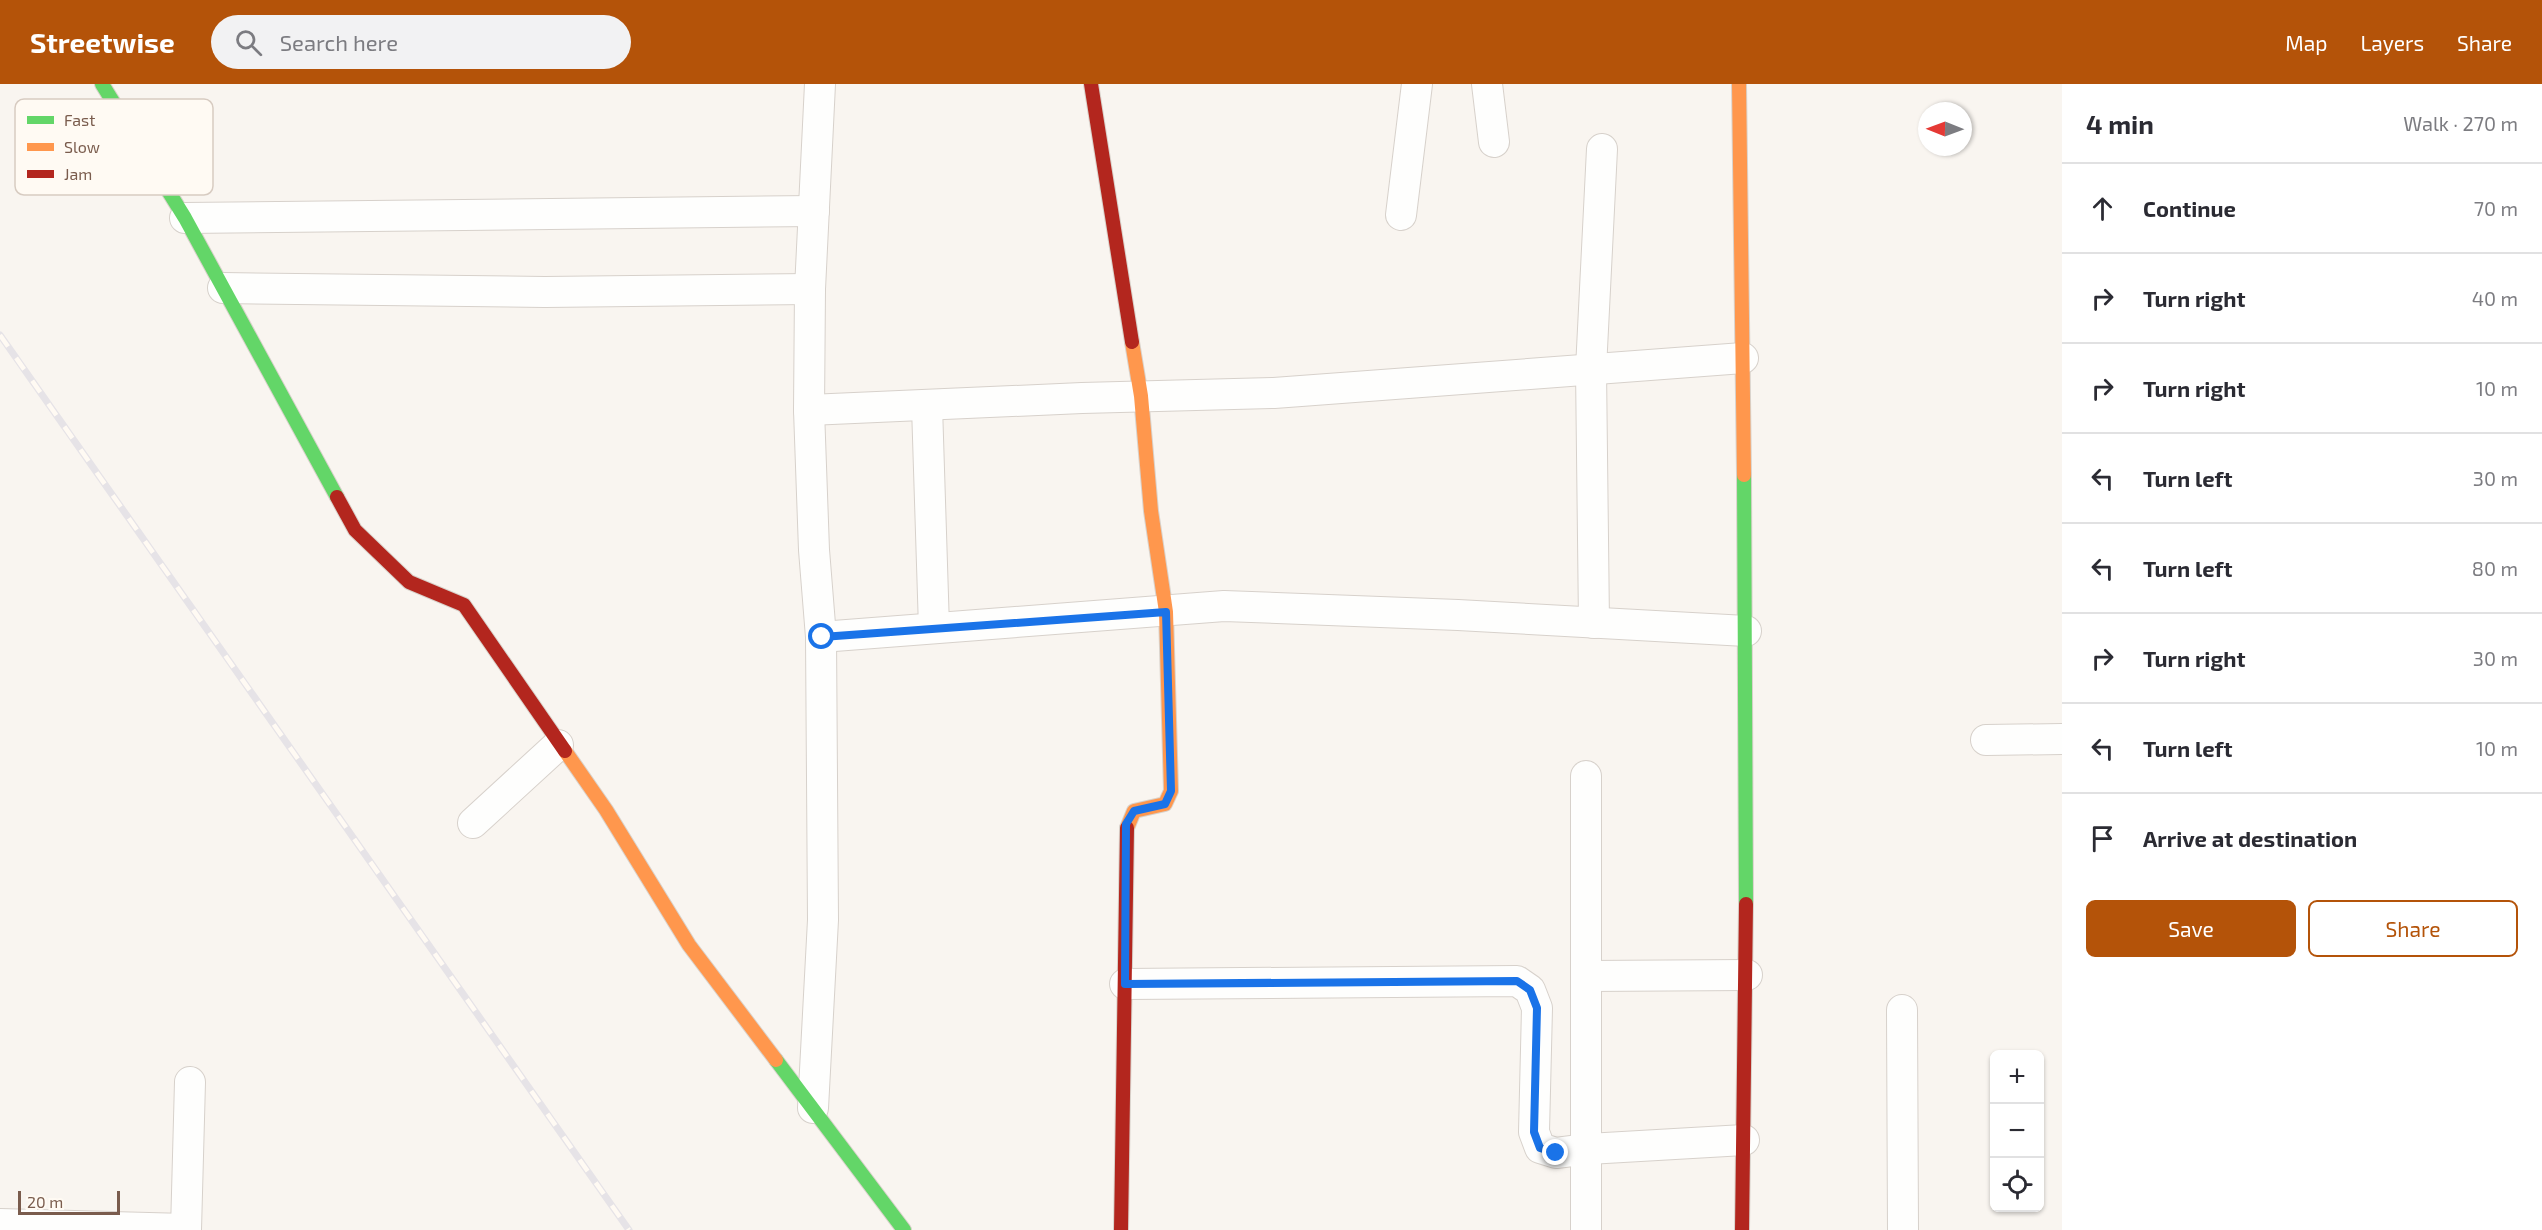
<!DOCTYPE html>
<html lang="en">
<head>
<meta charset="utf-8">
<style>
	body { margin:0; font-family:"Exo 2",sans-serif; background:#f2f2f3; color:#2b2b33 }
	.controls { position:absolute; right:18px; bottom:18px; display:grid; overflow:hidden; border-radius:9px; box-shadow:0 2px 4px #0004 }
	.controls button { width:54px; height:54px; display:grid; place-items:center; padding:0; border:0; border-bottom:2px solid #e1e1e2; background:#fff; color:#2b2b33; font:30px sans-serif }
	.compass { position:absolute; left:1918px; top:18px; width:54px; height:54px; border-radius:50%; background:#fff; box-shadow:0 2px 4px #0004; rotate:271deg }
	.scale { position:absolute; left:18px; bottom:15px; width:102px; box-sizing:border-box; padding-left:6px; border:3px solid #7a5c4d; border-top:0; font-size:16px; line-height:21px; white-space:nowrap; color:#7a5c4d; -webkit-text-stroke:4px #fffaf3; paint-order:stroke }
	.stop { position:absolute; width:18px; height:18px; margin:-14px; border:4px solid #1a73e8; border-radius:50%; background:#fff }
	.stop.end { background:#1a73e8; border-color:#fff; box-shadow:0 2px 6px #0008 }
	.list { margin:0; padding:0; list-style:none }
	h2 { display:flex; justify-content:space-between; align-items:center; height:78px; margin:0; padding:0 24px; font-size:26px }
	h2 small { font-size:20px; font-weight:400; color:#7c7c81 }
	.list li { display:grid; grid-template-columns:39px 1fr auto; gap:18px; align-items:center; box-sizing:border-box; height:90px; padding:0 24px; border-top:2px solid #e1e1e2 }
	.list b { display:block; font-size:22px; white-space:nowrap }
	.list em { font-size:20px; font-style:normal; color:#7c7c81 }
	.actions { display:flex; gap:12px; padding:18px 24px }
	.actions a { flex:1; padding:14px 0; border:2px solid #b45309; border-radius:9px; text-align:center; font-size:21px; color:#b45309 }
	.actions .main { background:#b45309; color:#fff }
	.icon { flex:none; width:33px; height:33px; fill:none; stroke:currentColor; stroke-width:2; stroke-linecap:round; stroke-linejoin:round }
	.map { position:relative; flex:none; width:2062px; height:1146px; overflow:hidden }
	header { display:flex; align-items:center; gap:36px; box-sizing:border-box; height:84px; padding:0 30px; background:#b45309; color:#fff }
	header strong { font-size:28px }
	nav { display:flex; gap:33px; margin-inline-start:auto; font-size:21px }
	.search { width:420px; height:54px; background:#f2f2f3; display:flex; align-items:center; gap:15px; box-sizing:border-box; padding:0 21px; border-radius:33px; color:#7c7c81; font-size:22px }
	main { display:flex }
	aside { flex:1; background:#fff }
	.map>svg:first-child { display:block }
</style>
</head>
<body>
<header>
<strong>Streetwise</strong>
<div class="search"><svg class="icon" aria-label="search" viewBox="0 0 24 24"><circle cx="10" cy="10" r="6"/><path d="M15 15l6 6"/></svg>Search here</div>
<nav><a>Map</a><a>Layers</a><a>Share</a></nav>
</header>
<main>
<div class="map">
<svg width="2062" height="1146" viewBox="0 0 2062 1146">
	<rect width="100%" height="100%" fill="#f9f5f0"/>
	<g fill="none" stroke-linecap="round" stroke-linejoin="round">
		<defs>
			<g id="street">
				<polyline points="1487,0 1494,58"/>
				<polyline points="1401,131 1417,0"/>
				<polyline points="185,134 814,127"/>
				<polyline points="223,204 545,208 810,205"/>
				<polyline points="927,322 934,544"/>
				<polyline points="809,326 1082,314 1274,309 1743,274"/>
				<polyline points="1594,539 1591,285 1602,65"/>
				<polyline points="821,553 1224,522 1458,531 1746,547"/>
				<polyline points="1986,656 2062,655"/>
				<polyline points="1586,692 1586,1146"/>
				<polyline points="473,739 558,661"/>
				<polyline points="1587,892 1747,891"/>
				<polyline points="1125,900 1517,897 1530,906 1537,924 1534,1048 1540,1064 1556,1069 1588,1065 1744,1056"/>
				<polyline points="1902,926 1903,1146"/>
				<polyline points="813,1024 823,836 821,553 814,466 809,326 810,205 820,0"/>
				<polyline points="0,1140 186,1145"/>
				<polyline points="186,1146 190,998"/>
			</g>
			<g id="fast">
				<polyline points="102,0 185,134 337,413"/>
				<polyline points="1744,391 1746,820"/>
				<polyline points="776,976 904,1146"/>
			</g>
			<g id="slow">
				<polyline points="1739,0 1744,391"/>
				<polyline points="565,667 606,726 689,861 776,976"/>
				<polyline points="1127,744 1134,727 1165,720 1171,707 1166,528 1151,427 1141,312 1132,258"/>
			</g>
			<g id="jam">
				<polyline points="1091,0 1132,258"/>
				<polyline points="337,413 355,446 409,498 464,521 565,667"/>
				<polyline points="1121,1146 1127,744"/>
				<polyline points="1742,1146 1746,820"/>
			</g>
		</defs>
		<use href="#street" stroke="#d7d1cb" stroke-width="32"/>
		<use href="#fast" stroke="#d9d2cb" stroke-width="16"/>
		<use href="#slow" stroke="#d9d2cb" stroke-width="16"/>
		<use href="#jam" stroke="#d9d2cb" stroke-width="16"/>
		<use href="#street" stroke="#fefefd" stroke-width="30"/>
		<use href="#fast" stroke="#63d668" stroke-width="14"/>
		<use href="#slow" stroke="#ff974d" stroke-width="14"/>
		<use href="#jam" stroke="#b3261e" stroke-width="14"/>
		<defs>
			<polyline id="rail" points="0,251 629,1146"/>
		</defs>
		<use href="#rail" stroke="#e6e3e7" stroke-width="7"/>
		<use href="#rail" stroke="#fffaf3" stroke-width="4.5" stroke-dasharray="14" stroke-linecap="butt"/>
	</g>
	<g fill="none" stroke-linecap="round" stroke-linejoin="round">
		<polyline stroke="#1a73e8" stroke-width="8" points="822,553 1166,528 1171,707 1165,720 1134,727 1126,740 1125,900 1517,897 1530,906 1537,924 1534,1048 1540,1064 1556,1069"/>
	</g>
	<rect x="15" y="15" width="198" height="96" rx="9" fill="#fffaf3" stroke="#d7cbc1" stroke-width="1.5"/>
	<rect x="27" y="32" width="27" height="8" fill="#63d668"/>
	<rect x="27" y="59" width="27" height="8" fill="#ff974d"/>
	<rect x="27" y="86" width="27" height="8" fill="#b3261e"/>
	<g font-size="16" fill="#7a5c4d">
		<text x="64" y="42">Fast</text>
		<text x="64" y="69">Slow</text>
		<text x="64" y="96">Jam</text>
	</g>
</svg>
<div class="controls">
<button>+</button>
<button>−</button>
<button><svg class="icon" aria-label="locate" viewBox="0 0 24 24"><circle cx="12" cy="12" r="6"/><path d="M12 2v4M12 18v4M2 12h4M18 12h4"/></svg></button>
</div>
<svg class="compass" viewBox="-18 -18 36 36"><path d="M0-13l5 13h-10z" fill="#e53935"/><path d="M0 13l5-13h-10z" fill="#7c7c81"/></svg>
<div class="scale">20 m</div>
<div class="stop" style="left:822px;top:553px"></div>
<div class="stop end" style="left:1556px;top:1069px"></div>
</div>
<aside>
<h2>4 min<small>Walk · 270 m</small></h2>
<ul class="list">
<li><svg class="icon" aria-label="ahead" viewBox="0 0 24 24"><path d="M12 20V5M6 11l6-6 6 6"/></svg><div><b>Continue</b></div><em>70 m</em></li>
<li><svg class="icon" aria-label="right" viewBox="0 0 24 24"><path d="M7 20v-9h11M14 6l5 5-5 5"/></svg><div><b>Turn right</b></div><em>40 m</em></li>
<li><svg class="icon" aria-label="right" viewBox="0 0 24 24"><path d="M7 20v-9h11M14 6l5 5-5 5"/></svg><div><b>Turn right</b></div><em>10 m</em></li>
<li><svg class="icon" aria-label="left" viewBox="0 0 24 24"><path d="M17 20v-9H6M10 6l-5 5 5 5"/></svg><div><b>Turn left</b></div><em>30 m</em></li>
<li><svg class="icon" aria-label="left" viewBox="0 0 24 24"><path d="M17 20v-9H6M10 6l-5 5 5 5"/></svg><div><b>Turn left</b></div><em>80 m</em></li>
<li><svg class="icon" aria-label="right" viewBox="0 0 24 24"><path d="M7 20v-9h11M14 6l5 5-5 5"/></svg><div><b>Turn right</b></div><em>30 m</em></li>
<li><svg class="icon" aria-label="left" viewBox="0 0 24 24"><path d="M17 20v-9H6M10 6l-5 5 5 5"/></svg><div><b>Turn left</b></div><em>10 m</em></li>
<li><svg class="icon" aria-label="arrive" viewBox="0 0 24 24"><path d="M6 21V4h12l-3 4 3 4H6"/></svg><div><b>Arrive at destination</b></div></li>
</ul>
<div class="actions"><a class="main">Save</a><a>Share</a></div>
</aside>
</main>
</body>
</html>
